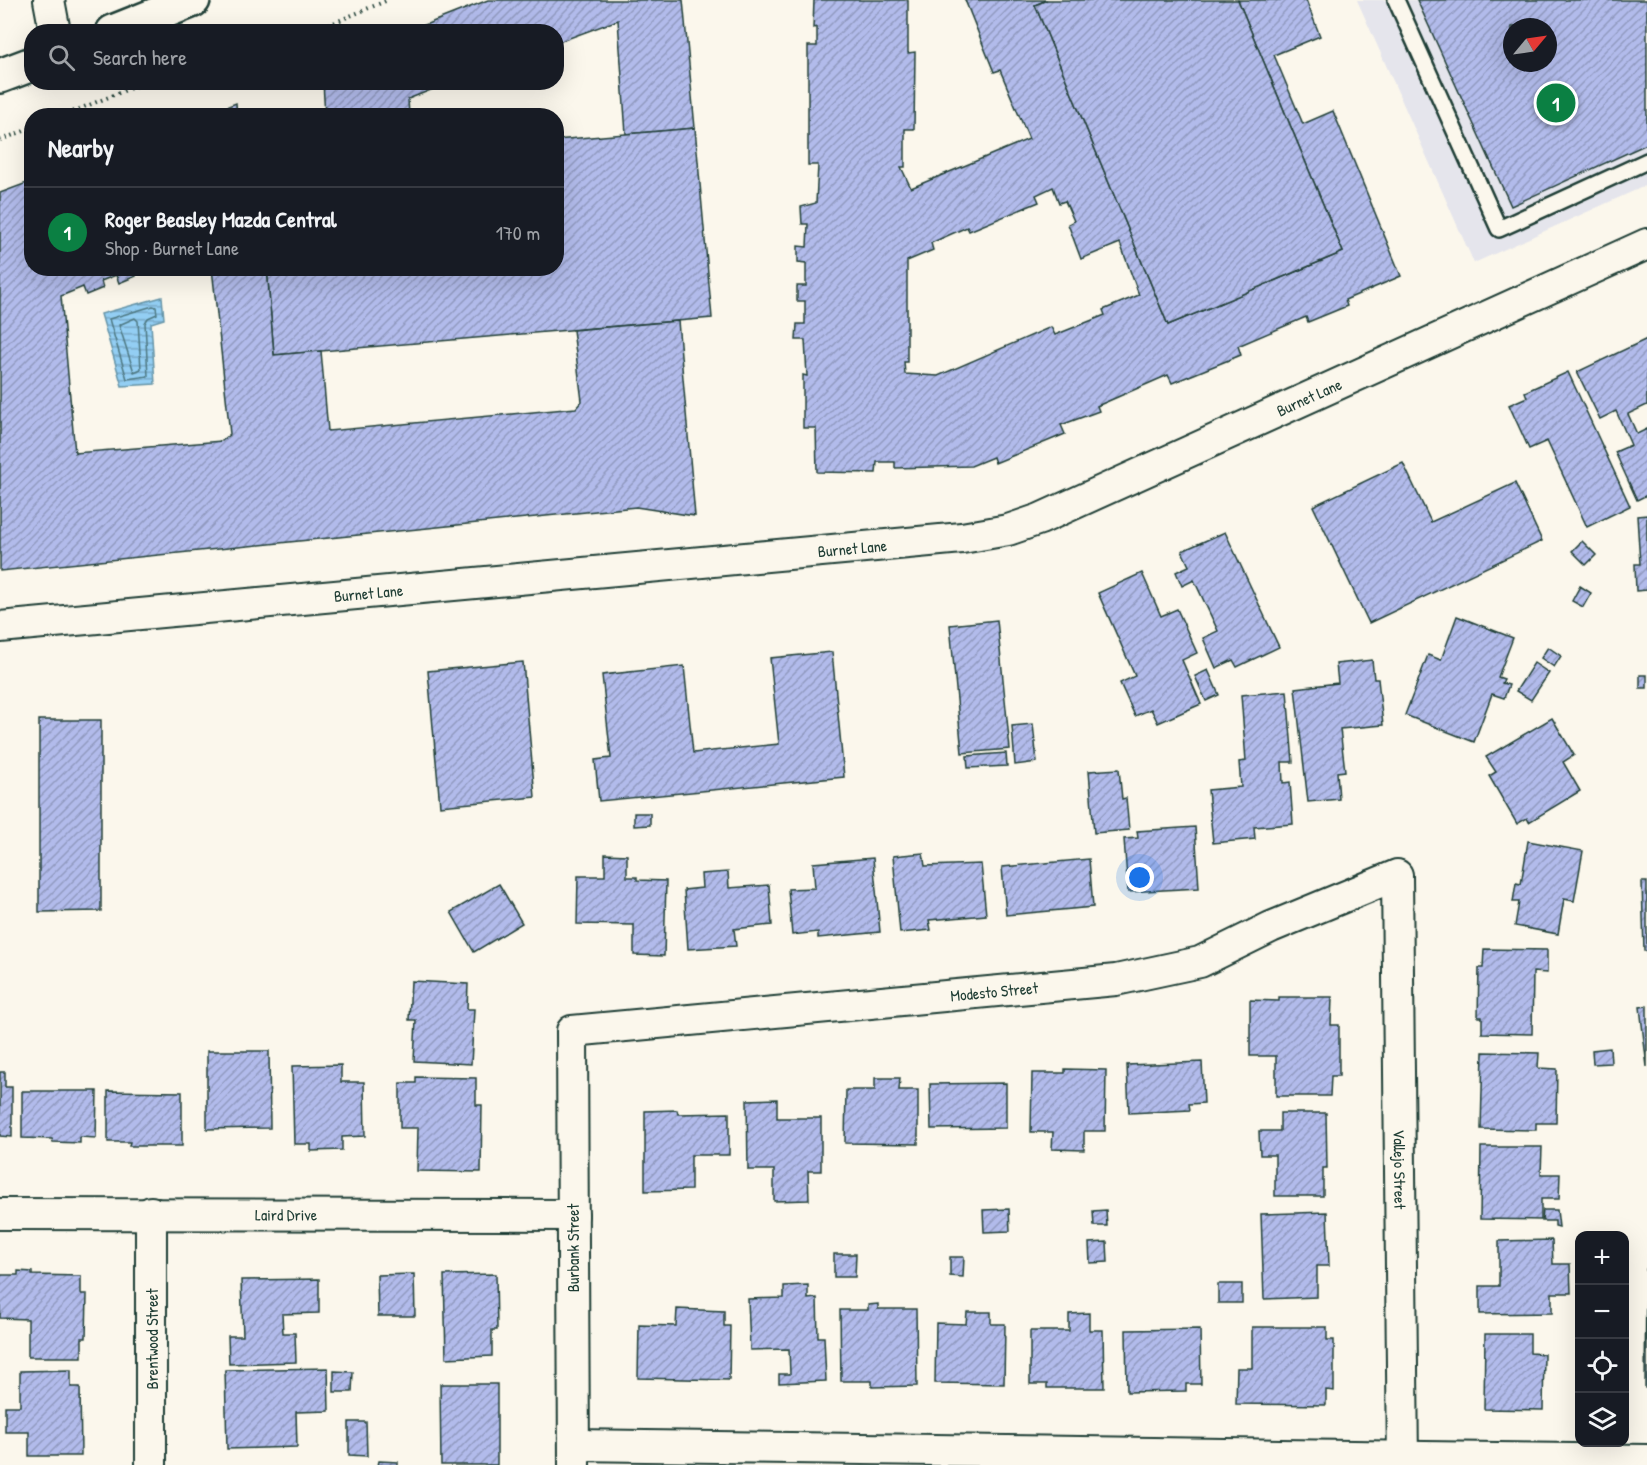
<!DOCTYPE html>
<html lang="en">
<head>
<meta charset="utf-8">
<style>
	body { margin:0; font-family:"Patrick Hand",sans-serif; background:#242831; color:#f1f3f6 }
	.controls { position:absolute; right:18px; bottom:18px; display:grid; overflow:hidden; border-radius:12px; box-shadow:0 6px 24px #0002 }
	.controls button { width:54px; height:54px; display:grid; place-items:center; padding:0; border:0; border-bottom:2px solid #363941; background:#171b24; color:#f1f3f6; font:30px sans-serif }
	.compass { position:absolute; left:1503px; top:18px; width:54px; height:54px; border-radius:50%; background:#171b24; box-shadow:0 6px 24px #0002; rotate:61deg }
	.you { position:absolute; left:1140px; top:878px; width:21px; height:21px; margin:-15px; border:4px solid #fff; border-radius:50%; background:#1a73e8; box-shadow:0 0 0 9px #1a73e833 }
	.badge { display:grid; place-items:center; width:39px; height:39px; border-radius:50%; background:#0b8043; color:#fff; font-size:20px; font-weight:700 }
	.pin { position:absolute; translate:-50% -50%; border:3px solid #fff; box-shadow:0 2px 6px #0006 }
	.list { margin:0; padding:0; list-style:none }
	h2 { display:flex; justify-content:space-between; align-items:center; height:78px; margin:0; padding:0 24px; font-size:26px }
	h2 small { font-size:20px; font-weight:400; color:#9ea1a6 }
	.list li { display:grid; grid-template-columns:39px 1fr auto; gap:18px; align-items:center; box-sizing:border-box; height:90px; padding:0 24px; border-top:2px solid #363941 }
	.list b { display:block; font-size:22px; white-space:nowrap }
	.list p { margin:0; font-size:20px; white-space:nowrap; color:#9ea1a6 }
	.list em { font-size:20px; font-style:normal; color:#9ea1a6 }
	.icon { flex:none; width:33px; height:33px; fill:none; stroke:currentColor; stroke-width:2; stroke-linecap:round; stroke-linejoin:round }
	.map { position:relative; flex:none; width:1647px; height:1465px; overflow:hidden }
	.search { position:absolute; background:#171b24; box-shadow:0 6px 24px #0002; left:24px; top:24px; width:540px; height:66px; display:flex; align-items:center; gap:15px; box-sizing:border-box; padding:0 21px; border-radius:24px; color:#9ea1a6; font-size:22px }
	.panel { position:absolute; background:#171b24; box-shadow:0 6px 24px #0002; left:24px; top:108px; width:540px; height:168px; border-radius:24px }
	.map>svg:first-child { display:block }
</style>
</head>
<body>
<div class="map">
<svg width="1647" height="1465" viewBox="0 0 1647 1465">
	<defs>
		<pattern id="water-rules" width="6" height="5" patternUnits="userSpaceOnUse" patternTransform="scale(1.5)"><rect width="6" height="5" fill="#93cef3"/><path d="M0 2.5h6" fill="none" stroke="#77a8c6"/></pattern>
		<pattern id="building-hatch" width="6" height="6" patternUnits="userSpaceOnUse" patternTransform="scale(1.5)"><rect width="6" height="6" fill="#b2bbeb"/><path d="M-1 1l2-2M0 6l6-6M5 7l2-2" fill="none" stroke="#9099bf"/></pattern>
	</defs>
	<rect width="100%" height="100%" fill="#fbf7ec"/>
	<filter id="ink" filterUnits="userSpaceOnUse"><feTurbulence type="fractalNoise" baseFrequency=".0167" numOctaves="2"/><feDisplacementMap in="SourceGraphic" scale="12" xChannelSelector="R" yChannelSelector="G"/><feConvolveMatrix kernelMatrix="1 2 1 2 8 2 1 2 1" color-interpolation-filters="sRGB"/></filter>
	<g filter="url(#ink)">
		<path fill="#e5e5ec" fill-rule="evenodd" d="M1357,0H1647V185L1474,263ZM1512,27H1548V63H1512Z"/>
		<polygon fill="url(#water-rules)" stroke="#6594a7" stroke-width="1.5" points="162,297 164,319 151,323 155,384 122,386 101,314"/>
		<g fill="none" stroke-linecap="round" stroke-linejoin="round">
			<g stroke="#4d7780" stroke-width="1.5">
				<polygon points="153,306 156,307 157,314 148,318 145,323 148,376 127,379 109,319"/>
				<polygon points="135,318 138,321 141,369 134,372 119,325"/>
			</g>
		</g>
		<g fill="url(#building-hatch)" stroke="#1f3d34" stroke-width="1.5" fill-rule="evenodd">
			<polygon points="488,0 683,0 695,128 626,134 618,20 556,43 556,32 407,32"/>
			<path d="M814,0H908V53L915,52L914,129H905V167H901L911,188L1029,139L1000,70L994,72L965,0H1047L1035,5L1168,325L1343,252L1238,0H1306L1320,36L1274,55L1303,124L1333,111L1401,276L1345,300L1347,306L1308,322L1306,317L1238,346L1241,355L1172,383L1168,375L1097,406L1099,411L1061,425L1065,434L995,463L993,457L971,466L895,468V462H877L876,473L817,472L816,428H803V375L807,376L805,340H796L797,324H805V301H797V286H806V263L798,262V246L807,247L808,224H802L801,207L816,203L818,165H808V46H817V27L813,28ZM1053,187L1059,203L1065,201L1074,221L1068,224L1081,259L1120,243L1139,295L1103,310L1105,315L1055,335L1051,327L938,376L905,374L904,362H907V261L933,250L931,243L967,227L969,231L1039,202L1036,195Z"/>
			<polygon points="1047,0 1238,0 1343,252 1168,325 1035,5"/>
			<path d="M1417,0H1647V144L1511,206ZM1512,27H1548V63H1512Z"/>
			<polygon points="323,82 451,82 408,99 409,116 325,116"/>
			<polygon points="236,103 237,116 203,116"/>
			<polygon points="695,128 712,318 274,355 267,268 556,268 556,140"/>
			<polygon points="32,181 32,268 133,268 136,276 119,283 116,275 101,281 103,288 86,295 83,287 61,296 75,453 222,441 230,434 212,268 267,268 274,355 321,351 328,431 576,408 582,401 573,330 678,321 695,516 636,507 0,571 0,193"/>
			<polygon points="1647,339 1647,405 1628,414 1637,434 1647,429 1647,495 1637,500 1615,452 1631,445 1616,411 1600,419 1577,372"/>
			<polygon points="1568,372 1630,506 1587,527 1547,441 1529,449 1509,405 1527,397 1525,392"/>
			<polygon points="1403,463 1431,522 1515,483 1542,541 1369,623 1313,506"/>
			<polygon points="1647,515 1647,590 1636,591 1635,564 1640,564 1637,516"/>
			<polygon points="1225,532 1279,647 1237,667 1233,660 1216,668 1203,638 1218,631 1194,580 1182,586 1176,572 1189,566 1182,551"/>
			<polygon points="1582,541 1596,555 1586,565 1572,551"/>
			<polygon points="1142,573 1161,616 1177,609 1197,653 1182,660 1201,704 1158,723 1151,709 1135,716 1120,683 1135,676 1098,593"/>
			<polygon points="1580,586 1591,593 1583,607 1572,601"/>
			<polygon points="1457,616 1513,638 1498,677 1504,679 1502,683 1509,685 1504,698 1492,694 1474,742 1405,715 1428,655 1441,660"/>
			<polygon points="997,620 1010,749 962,753 950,625"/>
			<polygon points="1548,647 1561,656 1554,667 1541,658"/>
			<polygon points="832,652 844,777 599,801 595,760 611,758 602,675 684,666 693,753 779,744 770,658"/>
			<polygon points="1372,660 1374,679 1378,679 1383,725 1340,729 1345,771 1337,772 1339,799 1308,802 1295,688 1338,683 1336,664"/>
			<polygon points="523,662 535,797 440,806 428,671"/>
			<polygon points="1534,663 1549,673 1531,700 1516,691"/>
			<polygon points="1208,670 1219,695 1206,701 1195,676"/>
			<rect x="1640" y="675" width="7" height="13"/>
			<polygon points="1287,691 1293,762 1282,762 1283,783 1290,782 1293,824 1254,827 1255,839 1213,843 1208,790 1241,787 1239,762 1246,761 1241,695"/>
			<polygon points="1552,718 1574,755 1563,762 1580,791 1529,822 1527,818 1517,824 1489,776 1496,772 1486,757"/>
			<polygon points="39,720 101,720 101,911 39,912"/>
			<polygon points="1033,724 1037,762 1015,765 1012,726"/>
			<polygon points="1006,753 1007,766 968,768 967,756"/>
			<polygon points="1119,769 1122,799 1126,798 1129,830 1094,833 1089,771"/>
			<polygon points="634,813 650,813 650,825 634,826"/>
			<polygon points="1195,827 1199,888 1128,892 1124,839 1138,838 1137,831"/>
			<polygon points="1528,841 1583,851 1574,901 1564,899 1558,934 1515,926 1519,902 1513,902 1516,883 1521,884"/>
			<polygon points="923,853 925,866 981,864 986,915 929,920 931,930 900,933 893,856"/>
			<polygon points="605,854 627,855 627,877 637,877 637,880 666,881 664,956 634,955 634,925 577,924 578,876 605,876"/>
			<polygon points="873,858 880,932 818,938 818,932 792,935 788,889 815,888 813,863"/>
			<polygon points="1089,859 1093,907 1006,915 1002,867"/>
			<polygon points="728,872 729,888 769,885 772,925 734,929 736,946 688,949 684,890 702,888 701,874"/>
			<polygon points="1642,882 1647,882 1647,951 1644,951"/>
			<polygon points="499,884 522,923 474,952 451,912"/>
			<polygon points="1484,949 1547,950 1547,973 1533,972 1532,1034 1482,1033 1482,1017 1478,1017 1479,968 1483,968"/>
			<polygon points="411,981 468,984 467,1009 474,1009 471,1064 414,1061 416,1020 409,1020"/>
			<polygon points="1279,997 1332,997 1331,1025 1339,1025 1339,1076 1331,1076 1330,1096 1276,1096 1276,1056 1250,1056 1250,1000 1279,1001"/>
			<polygon points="1647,1006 1647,1067 1640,1007"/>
			<polygon points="1610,1048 1611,1063 1593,1064 1592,1050"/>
			<polygon points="207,1051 269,1051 270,1128 207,1129"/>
			<polygon points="1483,1052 1539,1053 1538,1068 1557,1069 1556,1123 1536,1123 1536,1130 1481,1129"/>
			<polygon points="1202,1062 1204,1103 1189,1104 1190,1110 1129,1113 1127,1065"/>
			<polygon points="341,1065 341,1082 364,1082 365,1136 342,1137 342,1150 311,1151 311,1144 294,1144 292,1066"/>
			<polygon points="1065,1069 1106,1070 1105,1131 1084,1131 1084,1150 1052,1149 1053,1132 1031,1132 1032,1073 1065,1073"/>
			<polygon points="0,1072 5,1072 5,1087 12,1087 12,1137 0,1136"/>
			<polygon points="416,1077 476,1078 476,1105 482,1105 481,1172 417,1171 418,1128 400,1128 400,1083 416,1083"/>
			<polygon points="875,1078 900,1078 899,1090 918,1090 918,1144 845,1143 846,1090 875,1090"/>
			<polygon points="1006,1083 1006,1128 931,1129 930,1084"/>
			<polygon points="22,1091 97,1091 96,1138 80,1137 80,1143 53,1142 52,1139 22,1138"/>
			<polygon points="108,1091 182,1092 182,1146 129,1146 130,1142 108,1142"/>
			<polygon points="777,1099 777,1118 821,1118 821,1171 808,1171 809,1200 774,1201 774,1170 748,1170 747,1100"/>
			<polygon points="677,1110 678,1114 729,1113 729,1155 691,1155 691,1190 645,1191 645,1111"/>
			<polygon points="1280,1113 1326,1113 1327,1168 1323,1168 1323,1196 1275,1196 1275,1155 1260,1155 1259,1131 1280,1131"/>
			<polygon points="1481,1147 1542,1147 1541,1174 1560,1174 1559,1199 1541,1199 1541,1220 1480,1219"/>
			<polygon points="1009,1209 1010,1231 984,1232 983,1210"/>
			<polygon points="1106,1210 1107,1226 1094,1226 1093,1211"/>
			<polygon points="1543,1210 1557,1210 1559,1227 1555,1226 1555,1221 1542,1221"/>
			<polygon points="1327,1212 1329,1266 1317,1266 1317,1297 1264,1299 1261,1214"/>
			<polygon points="1552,1240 1553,1264 1570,1264 1571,1293 1552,1293 1552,1313 1480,1314 1480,1286 1499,1286 1499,1241"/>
			<polygon points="1107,1242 1108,1262 1090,1263 1089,1243"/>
			<polygon points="834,1254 856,1254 855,1277 834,1277"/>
			<polygon points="950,1257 964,1257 963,1277 950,1276"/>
			<polygon points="1646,1269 1647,1269 1647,1388 1645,1388"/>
			<polygon points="18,1271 32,1272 32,1275 81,1276 81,1294 87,1294 86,1338 82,1338 82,1357 28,1357 28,1319 0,1318 0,1275 18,1275"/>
			<polygon points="414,1274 415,1316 378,1316 377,1275"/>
			<polygon points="496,1274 497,1330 492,1330 492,1356 446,1358 444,1275"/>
			<polygon points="319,1279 319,1313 282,1314 283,1333 295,1333 296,1362 229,1364 228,1336 243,1336 241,1280"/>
			<rect x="1218" y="1284" width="24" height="19"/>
			<polygon points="808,1285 808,1299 817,1298 818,1337 824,1337 826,1381 779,1383 779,1374 790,1374 789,1349 750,1350 748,1299 784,1298 784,1286"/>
			<polygon points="878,1304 878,1309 916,1309 917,1386 872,1387 872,1381 841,1381 840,1310 868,1310 868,1305"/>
			<polygon points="677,1309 724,1311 724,1326 730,1326 729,1380 638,1378 639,1325 676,1326"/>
			<polygon points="967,1312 991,1312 991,1324 1005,1324 1004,1384 935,1383 936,1323 966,1324"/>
			<polygon points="1089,1313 1089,1330 1103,1330 1104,1388 1047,1388 1047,1384 1030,1384 1030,1331 1069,1331 1069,1314"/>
			<polygon points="1252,1327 1327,1327 1327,1340 1334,1340 1334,1391 1326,1390 1326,1405 1236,1404 1237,1368 1252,1368"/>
			<polygon points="1200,1329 1201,1384 1186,1384 1186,1391 1127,1392 1126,1330"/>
			<polygon points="1485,1334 1530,1334 1530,1353 1544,1354 1543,1410 1484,1409"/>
			<polygon points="328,1368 329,1411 296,1412 297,1447 227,1449 225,1370"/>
			<polygon points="71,1370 71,1387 80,1387 81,1456 29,1456 29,1432 5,1432 5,1406 20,1406 20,1371"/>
			<polygon points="334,1371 353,1372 352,1392 334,1392"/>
			<polygon points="440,1384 497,1384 497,1465 441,1465"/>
			<polygon points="349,1422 366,1422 367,1456 349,1455"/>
			<polygon points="379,1461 398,1462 398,1465 378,1465"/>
		</g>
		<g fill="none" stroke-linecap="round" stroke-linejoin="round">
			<defs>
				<polyline id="lane" points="1396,0 1499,229 1647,161"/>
				<g id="street">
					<polyline points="49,0 55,32"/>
					<path id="s1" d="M0,627L962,538L1008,530L1040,519L1647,244"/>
					<polyline points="151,1212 151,1465"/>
					<path id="s2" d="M0,1214L573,1215"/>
					<polyline points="574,1445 1647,1460"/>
					<path id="s3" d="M574,1465L572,1031L1116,980L1200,962L1271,927L1397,875L1403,1465"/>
				</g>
				<g id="secondary">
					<polyline points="113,32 193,0"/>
					<polyline points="0,76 32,64"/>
				</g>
			</defs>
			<use href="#lane" stroke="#1f3d34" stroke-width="20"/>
			<use href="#street" stroke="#1f3d34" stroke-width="34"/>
			<use href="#secondary" stroke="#1f3d34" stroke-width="38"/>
			<g stroke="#1f3d34" stroke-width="4" stroke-dasharray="1.5 4.5" stroke-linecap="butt">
				<polyline points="312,32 388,0"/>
				<polyline points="62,116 146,82"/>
				<polyline points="0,140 32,128"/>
			</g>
			<use href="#lane" stroke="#fbf7ec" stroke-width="15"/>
			<use href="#street" stroke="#fbf7ec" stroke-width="30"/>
			<use href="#secondary" stroke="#fbf7ec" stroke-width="33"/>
		</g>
	</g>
	<g text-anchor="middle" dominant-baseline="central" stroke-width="4.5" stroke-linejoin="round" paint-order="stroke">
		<g font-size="16" fill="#1f3d34" stroke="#fbf7ec">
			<text stroke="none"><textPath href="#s1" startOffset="1342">Burnet Lane</textPath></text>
			<text stroke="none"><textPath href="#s1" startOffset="856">Burnet Lane</textPath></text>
			<text stroke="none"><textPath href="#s1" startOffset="370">Burnet Lane</textPath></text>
			<text stroke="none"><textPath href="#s3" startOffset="858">Modesto Street</textPath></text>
			<text stroke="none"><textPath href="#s3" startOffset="1576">Vallejo Street</textPath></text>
			<text stroke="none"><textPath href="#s2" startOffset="286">Laird Drive</textPath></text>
			<text transform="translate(573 1248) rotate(-90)">Burbank Street</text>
			<text transform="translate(152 1339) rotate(-90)">Brentwood Street</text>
		</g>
	</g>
</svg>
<div class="controls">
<button>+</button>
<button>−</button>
<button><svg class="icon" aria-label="locate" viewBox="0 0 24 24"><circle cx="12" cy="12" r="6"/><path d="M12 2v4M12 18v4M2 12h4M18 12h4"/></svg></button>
<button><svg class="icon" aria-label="layers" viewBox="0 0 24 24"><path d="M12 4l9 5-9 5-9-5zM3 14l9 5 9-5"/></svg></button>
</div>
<svg class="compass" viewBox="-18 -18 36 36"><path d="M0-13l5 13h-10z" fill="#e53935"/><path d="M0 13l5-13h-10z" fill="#9ea1a6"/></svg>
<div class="you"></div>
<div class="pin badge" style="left:1556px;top:103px">1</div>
<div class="search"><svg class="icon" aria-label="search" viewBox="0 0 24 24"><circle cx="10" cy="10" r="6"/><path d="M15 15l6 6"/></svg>Search here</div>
<section class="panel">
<h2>Nearby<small></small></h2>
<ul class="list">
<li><span class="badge">1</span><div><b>Roger Beasley Mazda Central</b><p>Shop · Burnet Lane</p></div><em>170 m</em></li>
</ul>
</section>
</div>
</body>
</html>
